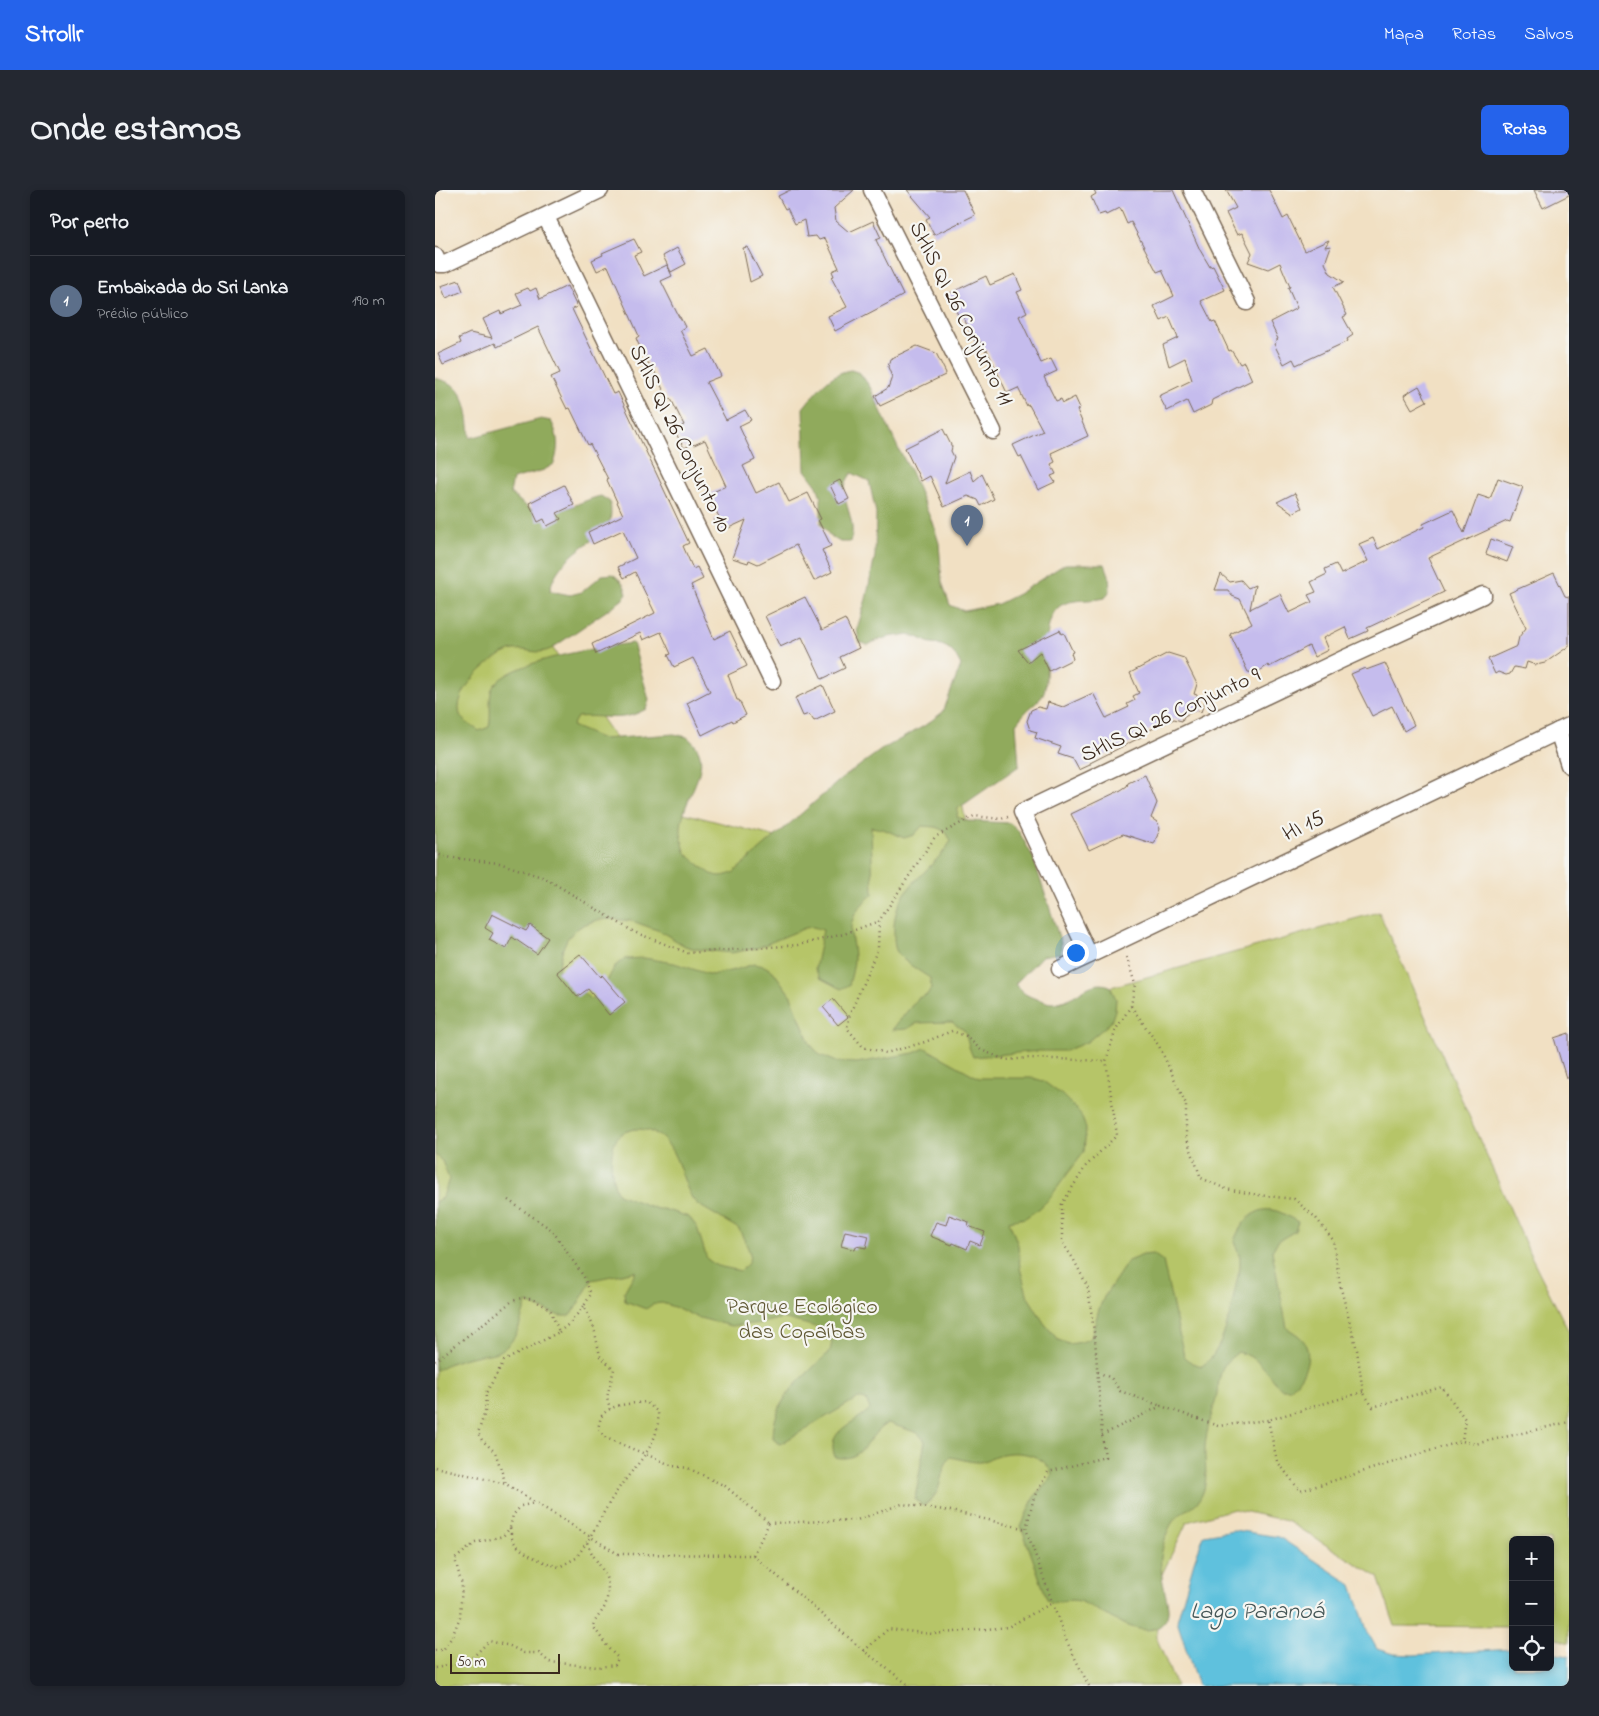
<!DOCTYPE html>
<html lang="pt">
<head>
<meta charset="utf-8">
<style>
	body { margin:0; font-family:"Indie Flower",sans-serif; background:#242831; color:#f1f3f6 }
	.controls { position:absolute; right:15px; bottom:15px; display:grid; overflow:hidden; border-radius:8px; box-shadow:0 2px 8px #0003 }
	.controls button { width:45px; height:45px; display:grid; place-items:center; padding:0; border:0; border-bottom:1px solid #363941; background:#171b24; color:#f1f3f6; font:25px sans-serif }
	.scale { position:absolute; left:15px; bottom:12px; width:110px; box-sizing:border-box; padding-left:5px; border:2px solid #3b2a1e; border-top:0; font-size:14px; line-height:18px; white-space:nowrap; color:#3b2a1e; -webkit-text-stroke:4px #f6f6f2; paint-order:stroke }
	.you { position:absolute; left:640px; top:762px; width:18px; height:18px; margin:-12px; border:4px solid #fff; border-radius:50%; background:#1a73e8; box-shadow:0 0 0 8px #1a73e833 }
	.badge { display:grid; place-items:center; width:32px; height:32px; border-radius:50%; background:#2563eb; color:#fff; font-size:16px; font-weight:700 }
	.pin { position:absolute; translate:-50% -41px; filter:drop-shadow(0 1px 2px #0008) }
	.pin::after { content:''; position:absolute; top:26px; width:18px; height:15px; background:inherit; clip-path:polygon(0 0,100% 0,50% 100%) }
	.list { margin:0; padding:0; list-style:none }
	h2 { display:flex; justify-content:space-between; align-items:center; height:65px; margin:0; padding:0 20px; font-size:21px }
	h2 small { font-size:16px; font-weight:400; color:#9ea1a6 }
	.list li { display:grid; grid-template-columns:32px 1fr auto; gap:15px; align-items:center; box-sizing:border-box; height:90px; padding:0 20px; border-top:1px solid #363941 }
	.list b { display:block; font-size:19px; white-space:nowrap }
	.list p { margin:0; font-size:16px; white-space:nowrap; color:#9ea1a6 }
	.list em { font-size:16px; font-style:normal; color:#9ea1a6 }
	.icon { flex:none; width:28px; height:28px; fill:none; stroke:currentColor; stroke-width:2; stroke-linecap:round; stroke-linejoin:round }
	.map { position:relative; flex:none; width:1134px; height:1496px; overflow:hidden; border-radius:8px }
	header { display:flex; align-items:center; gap:30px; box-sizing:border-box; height:70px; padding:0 25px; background:#2563eb; color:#fff }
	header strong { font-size:24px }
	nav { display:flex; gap:28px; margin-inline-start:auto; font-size:18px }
	.intro { display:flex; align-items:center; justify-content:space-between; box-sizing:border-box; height:120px; padding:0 30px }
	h1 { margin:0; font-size:35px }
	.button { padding:12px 22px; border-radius:8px; background:#2563eb; color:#fff; font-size:18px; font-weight:700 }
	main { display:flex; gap:30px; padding:0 30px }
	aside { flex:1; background:#171b24; border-radius:8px; box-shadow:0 2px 8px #0003 }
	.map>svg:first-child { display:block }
</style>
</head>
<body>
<header>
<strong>Strollr</strong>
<nav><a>Mapa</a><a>Rotas</a><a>Salvos</a></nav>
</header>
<div class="intro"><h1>Onde estamos</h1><a class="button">Rotas</a></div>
<main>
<aside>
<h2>Por perto<small></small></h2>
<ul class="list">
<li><span class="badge" style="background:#5c6f8a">1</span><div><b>Embaixada do Sri Lanka</b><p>Prédio público</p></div><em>190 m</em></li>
</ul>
</aside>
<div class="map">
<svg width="1134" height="1496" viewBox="0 0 1134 1496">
	<rect width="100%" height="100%" fill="#f6f6f2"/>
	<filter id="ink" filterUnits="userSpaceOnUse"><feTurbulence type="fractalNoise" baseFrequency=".02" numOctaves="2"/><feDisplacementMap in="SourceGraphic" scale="10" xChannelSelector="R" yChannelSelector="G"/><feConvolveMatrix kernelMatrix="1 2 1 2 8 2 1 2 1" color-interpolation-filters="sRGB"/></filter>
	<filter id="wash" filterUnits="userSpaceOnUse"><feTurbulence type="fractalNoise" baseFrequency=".0096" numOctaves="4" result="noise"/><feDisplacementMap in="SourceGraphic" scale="20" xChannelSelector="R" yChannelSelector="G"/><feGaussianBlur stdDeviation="1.12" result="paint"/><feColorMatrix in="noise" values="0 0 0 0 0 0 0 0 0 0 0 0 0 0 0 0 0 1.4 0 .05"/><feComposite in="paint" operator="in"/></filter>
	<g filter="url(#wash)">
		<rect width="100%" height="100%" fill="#f1e0c3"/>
		<polygon fill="#b6c567" stroke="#787842" points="0,289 229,618 341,647 520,577 569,827 944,722 1095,1064 1134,1142 1134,1453 1115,1446 1115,1350 1078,1350 1078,1437 960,1436 943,1387 852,1331 799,1319 752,1332 720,1399 722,1449 741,1496 0,1496"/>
		<path fill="#90aa5c" stroke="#666a3d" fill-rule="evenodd" d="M416,180L425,183L435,197L463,258L476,282L499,337L504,353L507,392L515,415L529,421L563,414L583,404L630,374H670L674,385L675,400L670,408C657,411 643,409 631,413C602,422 616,480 609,502C605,512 597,515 591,522C587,526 584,530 581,534L584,576L531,613L523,618L522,627L533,631L575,633L583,640L598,667L626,753V763L607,766L580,794C586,802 592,806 602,809C607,810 612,813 617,813C641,813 652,787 675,796L681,809L680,820L676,832L652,852L630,861H604L538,867L534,857L530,841L517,832L482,833L472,839L457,840L483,808L492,805L496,798L495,788C486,782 467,771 462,762C459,757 459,748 459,743C457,697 496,684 516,651L511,642L501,637L487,636L479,645L469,648L448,639L436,637L438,704C426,714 414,727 416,744C417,752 419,760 419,768C419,777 416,786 414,795L406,799L385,788L380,779L388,740L378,737L370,738L322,758L296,763L261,759L250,756L225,741L197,731L176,729L162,730L148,735L140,740L132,749L128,758L123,779L156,810L170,795L180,776L189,769L209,768L239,773L276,785L300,780L319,774L329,776L338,781L356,806L375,854L385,865L402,872L422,873L479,863L490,858L544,888H598L608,891L627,905L645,923L651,938L649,962L613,1010L605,1018L590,1028L574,1031L583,1055L585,1078L593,1107L609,1133L623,1150L634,1154L647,1152L656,1148L664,1119L669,1107L693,1071L708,1065L718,1064L728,1071L749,1166L757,1173L767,1176C793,1159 797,1107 805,1078V1068L799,1051C805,1035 818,1017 837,1020C846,1021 855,1028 863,1032L860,1041L843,1051L837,1061L852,1138C858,1142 866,1146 870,1153C878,1170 867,1188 855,1199H846C831,1182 826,1168 803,1162C799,1166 792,1170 789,1175C784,1185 783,1198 781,1209C777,1224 771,1241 770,1257C769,1271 773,1285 769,1299C764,1317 753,1317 741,1328C732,1337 728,1355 726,1367C725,1376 727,1388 729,1397C731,1411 739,1425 725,1436C704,1451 663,1418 644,1411C636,1409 625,1411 617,1413L612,1409L586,1336L599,1307L612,1293L617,1284C610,1263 580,1259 560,1266C554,1268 549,1273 542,1272C533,1272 524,1268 515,1267C501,1286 511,1302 488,1316L480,1309L490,1251L483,1243L453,1233C432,1243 430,1274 400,1267C390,1239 419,1235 435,1219L431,1210L423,1208L345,1254L338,1249C338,1206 368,1189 395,1161L397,1152L393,1144L385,1138L348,1128L326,1133L296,1136L261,1127L245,1119L227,1113L218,1114L211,1119L190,1111L189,1102L201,1081L157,1090L140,1119L134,1126H125L92,1113C87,1123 86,1136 80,1146C69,1164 59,1163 40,1166C26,1169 12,1173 0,1181V1012L8,1007L14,989L7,971L0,965V188C7,190 17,193 22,198C33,210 34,234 35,248L106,229L116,231C124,246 124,258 119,274L109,280L78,289L75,303C83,309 92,318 101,322C117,329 149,309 166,306L175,312C176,319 177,328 173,335C169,344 161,347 153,353C136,365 118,380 115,401L135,405L147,402L167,385L178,384L188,393L192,403L187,410L116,459C101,466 93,458 79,460C58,464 14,503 26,527C29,532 39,537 44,541L54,537C57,525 53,510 57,499C69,471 170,456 198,453L214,510L211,519C185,534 169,524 142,527L137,536L168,549L239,544L252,547C257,551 262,556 264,562C274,588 237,620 248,654C249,658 250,662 252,664C256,669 262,673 267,677C279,687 283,688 298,683L405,590L446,560L489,536L508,522L526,475C519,461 513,455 497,453C491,453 485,447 479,446C464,444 446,447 433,455L424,452L422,439L431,409L440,366L441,323L434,291L417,283C397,305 425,327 415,352H405L395,346L386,334V307L382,296L370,280L368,218C381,202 394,183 416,180ZM200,939C241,938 242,981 257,1008L262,1014L304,1039L313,1058L315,1065L314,1072L306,1081L282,1076L272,1069L262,1037L254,1027L228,1019H222L183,1004C176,991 173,961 182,948C186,942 193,941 200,939Z"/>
		<polygon fill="#5fc1dd" stroke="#4d767e" points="799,1340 844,1347 917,1395 933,1443 942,1459 958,1464 978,1465 1078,1459 1078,1477 1115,1477 1115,1463 1134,1466 1134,1496 763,1496 742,1431 759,1372 769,1345"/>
		<g id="blocks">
			<g fill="#c5bced">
				<polygon points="355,0 419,0 399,18 401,31 414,42 438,31 446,48 441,50 468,105 467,106 400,141 393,126 412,117 396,87 399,86 397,81 404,78 390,48 384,50 381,46 372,47 369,30 360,34 352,18 350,19 343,6"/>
				<polygon points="472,0 528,0 540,25 499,45 491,29 495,27"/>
				<polygon points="659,0 738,0 765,60 775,77 778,76 790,100 766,111 777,132 780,131 794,161 796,160 805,174 809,172 817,190 777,210 776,215 758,224 752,211 732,221 724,206 757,190 750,168 734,176 728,155 743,148 734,127 726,131 719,116 739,106 727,80 722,82 696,32 692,34 685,18 671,25 670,23 664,25 656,7 661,4"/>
				<polygon points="791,0 834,0 848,29 853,26 870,61 894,50 890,57 896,56 890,73 895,83 909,92 898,97 912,125 908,127 918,145 912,149 913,151 861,175 858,169 849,174 839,154 841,153 840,151 843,149 835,132 862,118 853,98 855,97 845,73 833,79 813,72 817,63 807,43 802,45 791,23 801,18"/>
				<polygon points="1099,0 1134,0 1134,5 1108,18"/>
				<polygon points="199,49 206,62 199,65 209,86 232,75 237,86 226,91 244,127 245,127 250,137 245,140 258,166 273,159 286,186 271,192 291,230 310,220 316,230 304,236 320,270 308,276 321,303 344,292 354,312 373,303 386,329 383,330 396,356 387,360 397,382 379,391 361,355 323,374 314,370 313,373 297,368 311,330 285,342 279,330 284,327 275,309 278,308 276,303 291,296 270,250 259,255 258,254 249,258 248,256 239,240 249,235 236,209 233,210 218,178 216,179 203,153 201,148 204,146 173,76 162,81 157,70 168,65 167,63"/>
				<polygon points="312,57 327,86 315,92 308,58"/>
				<polygon points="242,58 251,74 236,82 228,66"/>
				<polygon points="580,84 587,100 582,102 592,122 584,126 606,173 616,169 622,181 609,187 621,211 626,209 628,213 640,207 645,218 642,220 653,246 616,263 620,272 616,274 621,284 616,286 620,292 603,300 586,266 584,267 578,255 608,241 594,215 592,216 583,198 572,203 552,160 550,161 544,149 540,151 527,125 524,127 513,104 551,86 555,95"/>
				<polygon points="24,90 28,101 11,108 6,96"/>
				<polygon points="132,96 142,117 137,119 178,204 183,202 254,353 248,356 258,379 262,377 268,389 256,395 279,449 295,441 312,476 293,485 302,510 304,510 311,525 298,532 297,530 267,545 252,513 275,501 258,468 239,477 233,465 236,464 226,442 208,450 205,443 161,464 157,454 220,423 200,382 189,388 183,377 201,368 188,340 158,354 153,342 188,325 172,290 173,289 155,254 153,255 135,218 132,219 116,187 125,183 103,137 62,157 60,153 8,175 3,164 26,153 24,148 35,143 57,148 48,129 65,121 66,124 87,115 81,103 93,98 95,101 101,98 105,109"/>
				<polygon points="482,156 501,163 511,183 510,185 445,216 440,206 453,198 457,187 453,177 455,169"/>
				<polygon points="984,196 992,211 977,219 969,205"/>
				<polygon points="508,239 517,257 516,261 519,267 510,293 535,281 539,291 547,284 559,309 546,316 543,310 533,306 509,317 495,286 486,291 470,258"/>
				<polygon points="1063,288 1088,297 1075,332 1072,331 993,368 1009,402 932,438 933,441 915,449 910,437 888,448 893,460 879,467 874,456 834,477 833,475 822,483 813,482 795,444 817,433 805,409 797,406 793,400 780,400 786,384 795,392 806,390 813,398 820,395 815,419 845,404 854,423 877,412 873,405 881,402 876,392 892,384 890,379 901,374 906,384 933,371 924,354 938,348 943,359 989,337 988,334 1018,320 1029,343 1043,305 1055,309"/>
				<polygon points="405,290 414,309 404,314 395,295"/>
				<polygon points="129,295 139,315 122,323 126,329 112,336 109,329 103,332 94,313"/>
				<polygon points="860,303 867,318 858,323 842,312"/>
				<polygon points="1056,349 1078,357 1072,372 1051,364"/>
				<polygon points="1119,383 1130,406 1134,407 1134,456 1110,473 1101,475 1092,472 1090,479 1079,477 1075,484 1071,485 1063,482 1060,484 1053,469 1082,456 1084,447 1091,438 1074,403"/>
				<polygon points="370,407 387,440 410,429 424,458 405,467 410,478 387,489 367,447 345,457 330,426"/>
				<polygon points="625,440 627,444 629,443 638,462 636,463 638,469 614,481 605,462 593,472 583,460"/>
				<polygon points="733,463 749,468 762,494 759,504 771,508 766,522 761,520 749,526 747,531 739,529 719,538 707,544 708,546 655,573 655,575 644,580 638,569 623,564 626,557 600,548 602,542 595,540 592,531 596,520 603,517 611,519 613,512 628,517 658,503 671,528 694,517 692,514 700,510 698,506 704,503 695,483"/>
				<polygon points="950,473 979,535 969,541 957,516 937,526 916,484 930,478 931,480"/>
				<polygon points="388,495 400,521 379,531 374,524 368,526 360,508"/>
				<polygon points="710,585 722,613 716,628 722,632 725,639 719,654 688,644 654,660 636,624 686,600 692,596 693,593"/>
				<polygon points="57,724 91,741 95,735 113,748 102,764 77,747 71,759 54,750 58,743 50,738"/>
				<polygon points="145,764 165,787 167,785 190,812 174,825 153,799 142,807 122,782"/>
				<polygon points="398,809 413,827 403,835 388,817"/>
				<polygon points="1134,843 1134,888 1131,888 1119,848"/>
				<polygon points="514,1025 534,1032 533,1036 550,1042 545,1055 535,1051 532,1059 518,1053 517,1055 495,1046 501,1032 511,1035"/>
				<polygon points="410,1041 434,1046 431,1058 421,1056 420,1060 406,1056"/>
			</g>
		</g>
	</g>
	<g filter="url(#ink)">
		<use href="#blocks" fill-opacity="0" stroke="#7b6a58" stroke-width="1"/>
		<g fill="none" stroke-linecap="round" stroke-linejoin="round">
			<defs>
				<g id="street">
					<polyline points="437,0 558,241"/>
					<polyline points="757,0 812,112"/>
					<polyline points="111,27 337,491"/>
					<polyline points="0,66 4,74 10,74 165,0"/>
					<polyline points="1123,541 1134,575"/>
					<polyline points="654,765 587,622 908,469 1048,405"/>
					<polyline points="625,779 1134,536"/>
				</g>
			</defs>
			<use href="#street" stroke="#7b6a58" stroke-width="19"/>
			<g stroke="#7b6a58" stroke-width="2.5" stroke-dasharray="1 4" stroke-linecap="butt">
				<polyline points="573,627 566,629 539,626 500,647 444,731 443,758 415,824 412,838 428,857 451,863 490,852 517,841 531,846 546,860 571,870 595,868 671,871"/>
				<polyline points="0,663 10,667 64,673 110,688 199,742 253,763 363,755 409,744 444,731"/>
				<polyline points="696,816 724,856 751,914 751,946 766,988 791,999 823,1005 859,1009 881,1028 898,1050 905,1095 922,1160 928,1202 938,1217 1007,1197 1030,1229 1027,1251 1040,1254 1134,1232"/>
				<polyline points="73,1010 117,1040 149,1087 156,1104 149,1116 159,1138 165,1166 179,1179 172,1207 175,1219"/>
				<polyline points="124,1142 135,1133 149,1116"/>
				<path d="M0,1171L76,1112C92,1103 100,1111 115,1119L124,1142L69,1171L51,1203L50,1222L43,1243L47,1250L60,1262L71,1294"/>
				<polyline points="663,1182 676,1188 685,1201 726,1216"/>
				<polyline points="928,1202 833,1230 842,1271 865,1301 1027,1251"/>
				<polyline points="667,1245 726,1216 783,1236 833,1230"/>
				<polyline points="0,1277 71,1294 183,1364 318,1365 429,1461 475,1496"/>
				<path d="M75,1338C76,1342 76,1347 78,1350C85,1364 111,1373 124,1377L141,1368L152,1352"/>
				<polyline points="318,1365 334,1333 422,1330 467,1314 516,1321 591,1339"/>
				<polyline points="0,1460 8,1460 17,1447 25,1427 27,1395 20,1369 40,1353 68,1346 75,1338 78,1325 86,1316 100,1313"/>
				<polyline points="429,1461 453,1439 498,1444 573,1437 617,1413"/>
				<path d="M0,1478L32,1473L54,1451L75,1456L89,1463H104L114,1472L163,1477L180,1475L183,1468L174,1459L158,1436C161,1427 169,1421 171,1413C179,1381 160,1377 152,1352C163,1334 172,1315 184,1298C201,1274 226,1254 223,1222L211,1212C197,1214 175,1213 166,1227C165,1230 164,1235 163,1239L171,1248L215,1266L238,1276L253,1278L290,1296L334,1333"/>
				<polyline points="654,1496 630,1448 591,1339 599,1307 613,1282 670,1267 667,1245 660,1149 653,1098 639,1070 627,1052 627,1014 651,976 682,945 671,871 681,839 696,816 700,794 691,765"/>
			</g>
			<use href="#street" stroke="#fff" stroke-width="16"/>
		</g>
	</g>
	<g text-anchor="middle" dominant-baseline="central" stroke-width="4.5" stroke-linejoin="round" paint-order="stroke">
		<g font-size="22" fill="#3b2a1e" stroke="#f6f6f2">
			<text transform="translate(525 124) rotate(63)">SHIS QI 26 Conjunto 11</text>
			<text transform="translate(244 249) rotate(64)">SHIS QI 26 Conjunto 10</text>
			<text transform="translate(736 526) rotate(-25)">SHIS QI 26 Conjunto 9</text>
			<text transform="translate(869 637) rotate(-26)">HI 15</text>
		</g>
		<g font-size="22" fill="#605834" stroke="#f6f6f2">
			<text x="367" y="1118">Parque Ecológico<tspan x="367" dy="25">das Copaíbas</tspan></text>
		</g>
		<g font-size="24" font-style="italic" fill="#465757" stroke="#f6f6f2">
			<text x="822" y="1422">Lago Paranoá</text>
		</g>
	</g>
</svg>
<div class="controls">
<button>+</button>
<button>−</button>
<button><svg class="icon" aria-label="locate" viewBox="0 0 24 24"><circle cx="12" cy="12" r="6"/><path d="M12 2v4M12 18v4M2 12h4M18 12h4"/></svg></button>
</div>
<div class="scale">50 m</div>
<div class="you"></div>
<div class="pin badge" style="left:532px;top:356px;background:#5c6f8a">1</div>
</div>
</main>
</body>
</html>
